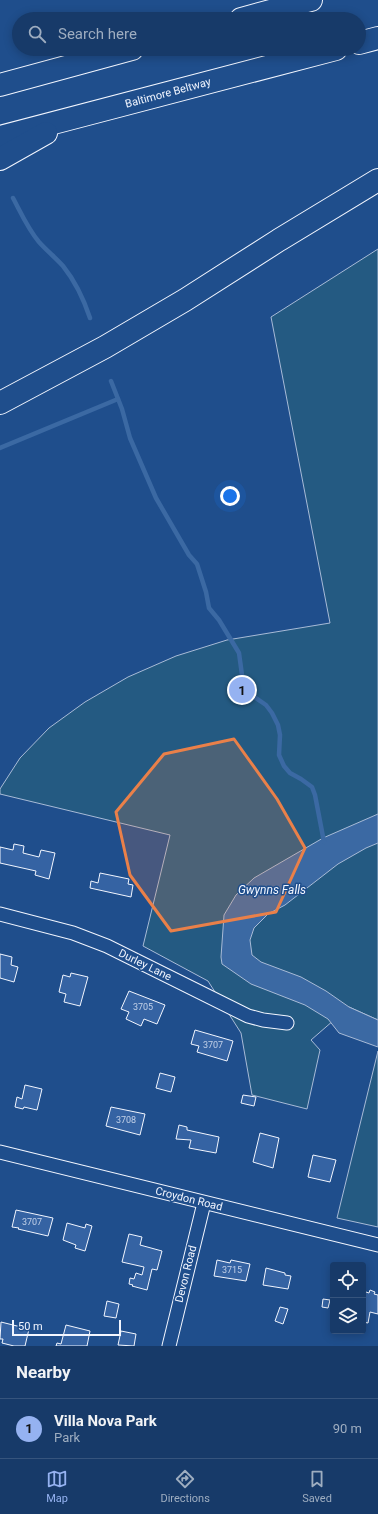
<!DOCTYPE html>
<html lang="en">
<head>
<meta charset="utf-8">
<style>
	body { margin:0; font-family:Roboto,sans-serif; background:#244571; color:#f1f3f6 }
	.controls { position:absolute; right:12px; bottom:12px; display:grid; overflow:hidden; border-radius:4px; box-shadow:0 2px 10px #0003 }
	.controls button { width:36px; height:36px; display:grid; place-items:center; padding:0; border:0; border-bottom:1px solid #36547d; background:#173a69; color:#f1f3f6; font:20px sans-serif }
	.scale { position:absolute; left:12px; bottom:10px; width:109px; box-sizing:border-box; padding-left:4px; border:2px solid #f2f6ff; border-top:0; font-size:11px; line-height:14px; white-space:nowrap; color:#f2f6ff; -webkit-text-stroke:3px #1f4e8c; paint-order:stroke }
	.you { position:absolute; left:230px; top:496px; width:14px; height:14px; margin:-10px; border:3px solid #fff; border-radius:50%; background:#1a73e8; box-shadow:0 0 0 6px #1a73e833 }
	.badge { display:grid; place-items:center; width:26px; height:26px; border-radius:50%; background:#95b2f1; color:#111; font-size:13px; font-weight:700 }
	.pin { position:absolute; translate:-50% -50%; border:2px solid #fff; box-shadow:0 1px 4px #0006 }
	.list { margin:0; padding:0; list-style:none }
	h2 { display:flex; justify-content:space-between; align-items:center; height:52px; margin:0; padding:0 16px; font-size:17px }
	h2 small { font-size:13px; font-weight:400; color:#9eadc0 }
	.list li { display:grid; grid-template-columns:26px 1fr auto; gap:12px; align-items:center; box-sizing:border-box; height:60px; padding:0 16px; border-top:1px solid #36547d }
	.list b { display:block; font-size:15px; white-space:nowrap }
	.list p { margin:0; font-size:13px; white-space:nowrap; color:#9eadc0 }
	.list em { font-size:13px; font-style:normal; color:#9eadc0 }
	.icon { flex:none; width:22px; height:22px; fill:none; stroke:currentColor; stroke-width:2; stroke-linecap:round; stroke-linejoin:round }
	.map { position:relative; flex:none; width:378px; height:1346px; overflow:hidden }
	.search { position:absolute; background:#173a69; box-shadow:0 2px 10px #0003; left:12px; right:12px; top:12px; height:44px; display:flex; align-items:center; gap:10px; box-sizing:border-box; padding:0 14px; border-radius:22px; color:#9eadc0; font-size:15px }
	.sheet { height:112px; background:#173a69 }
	nav { display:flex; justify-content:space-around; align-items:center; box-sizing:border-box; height:56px; border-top:1px solid #36547d; background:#173a69; font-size:11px; color:#9eadc0 }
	nav a { display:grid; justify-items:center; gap:2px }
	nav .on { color:#95b2f1 }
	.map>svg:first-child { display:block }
</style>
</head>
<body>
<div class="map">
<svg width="378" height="1346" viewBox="0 0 378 1346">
	<rect width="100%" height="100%" fill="#1f4e8c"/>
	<g fill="#245a82" stroke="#a8bbd7">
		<polygon points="378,249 378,1020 349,1007 311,1040 320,1050 307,1109 252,1095 241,1033 208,981 143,946 170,835 0,794 0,789 20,758 49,728 85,702 128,677 176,656 227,640 330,623 271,317"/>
		<polygon points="378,1051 378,1227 337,1218"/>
	</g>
	<polygon fill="#3b69a3" stroke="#a8bbd7" points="378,814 378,843 366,848 338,864 285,905 268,914 254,928 250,940 252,955 261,962 301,977 326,991 349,1007 378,1020 378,1047 339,1033 328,1019 305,1005 251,984 222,964 221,957 224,915 236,895 254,878 323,838"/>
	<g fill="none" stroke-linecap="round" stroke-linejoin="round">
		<g stroke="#3b69a3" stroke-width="4.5">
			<path d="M13,198C21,213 28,229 39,242C47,251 56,258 63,266C75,281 84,300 90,318"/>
			<polyline points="111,381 122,409 130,438 156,498 189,555 197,564 206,592 209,608 219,620 239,653 242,675 247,692 266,705 272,713 278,725 280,735 279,755 284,766 290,773 301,779 312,787 315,795 324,842"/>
			<polyline points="0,448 118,399"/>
		</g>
	</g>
	<g fill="#3563a3" stroke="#f2f6ff">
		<polygon points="14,844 24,846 23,853 39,857 41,850 55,853 49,879 35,875 36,871 0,863 0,847 13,850"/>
		<polygon points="100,873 129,879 128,884 133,885 131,897 90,888 91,881 98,883"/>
		<polygon points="0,954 12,957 11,965 18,967 14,982 0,978"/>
		<polygon points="71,973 88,977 80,1006 64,1002 66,994 59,992 63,975 70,977"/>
		<polygon points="129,991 165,1005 157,1024 144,1019 141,1026 126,1019 129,1012 121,1009"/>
		<polygon points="195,1030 233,1041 227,1061 197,1052 199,1046 191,1044"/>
		<polygon points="160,1073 175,1077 171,1092 156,1088"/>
		<polygon points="25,1085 42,1089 37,1110 24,1107 23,1109 15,1107 17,1097 22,1099"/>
		<polygon points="243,1095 256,1097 254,1106 241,1103"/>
		<polygon points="111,1107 145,1114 140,1135 106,1126"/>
		<polygon points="179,1125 187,1127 187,1130 219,1137 216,1153 189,1148 191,1140 176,1139"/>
		<polygon points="260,1133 279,1138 273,1168 253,1162"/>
		<polygon points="313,1155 336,1160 330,1182 308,1177"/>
		<polygon points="16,1210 53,1218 48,1236 18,1229 19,1228 12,1227"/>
		<polygon points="67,1223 85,1228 86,1224 92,1226 85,1251 75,1248 76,1245 63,1240"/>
		<polygon points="129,1234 142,1237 140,1245 162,1251 157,1270 152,1269 147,1290 132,1286 133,1285 129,1284 130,1278 134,1279 136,1273 142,1275 144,1267 122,1262"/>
		<polygon points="217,1260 230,1263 231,1260 250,1264 246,1281 214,1276"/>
		<polygon points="266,1268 285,1273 285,1275 291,1276 288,1289 263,1285"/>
		<polygon points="370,1290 375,1292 374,1294 378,1295 378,1314 370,1312 368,1323 363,1322 363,1291 369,1293"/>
		<polygon points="323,1299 330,1300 328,1308 322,1307"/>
		<polygon points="107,1301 119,1304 116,1318 104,1316"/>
		<polygon points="280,1307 288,1309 283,1324 275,1321"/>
		<polygon points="1,1322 29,1329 25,1346 14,1346 2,1343 3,1339 0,1339"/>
		<polygon points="66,1325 90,1331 87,1346 56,1346 57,1343 61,1344"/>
		<polygon points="121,1331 136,1334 134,1346 118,1345"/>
	</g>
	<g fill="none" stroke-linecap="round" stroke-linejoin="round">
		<defs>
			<g id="street">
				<polyline points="0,914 73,933 107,946 248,1016 263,1020 287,1023"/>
				<polyline points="0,1152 378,1245"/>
				<polyline points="169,1346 204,1203"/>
			</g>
			<g id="highway">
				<polyline points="241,19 311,0"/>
				<polyline points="359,43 378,38"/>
				<polyline points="0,85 132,49"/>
				<polyline points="0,137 336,49"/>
				<polyline points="0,159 46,133"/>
				<polyline points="0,403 105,347 185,300 279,240 378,180"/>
			</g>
		</defs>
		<use href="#street" stroke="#f2f6ff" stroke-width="15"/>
		<use href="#highway" stroke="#f2f6ff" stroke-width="24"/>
		<use href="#street" stroke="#1f4e8c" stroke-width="13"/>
		<use href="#highway" stroke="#1f4e8c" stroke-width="22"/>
	</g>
	<path fill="#ea8049" fill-opacity="0.2" stroke="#ea8049" stroke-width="3" stroke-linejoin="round" d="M234,739L277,799L305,848L276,912L171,931L130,875L116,812L164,754Z"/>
	<g text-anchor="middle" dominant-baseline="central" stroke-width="3" stroke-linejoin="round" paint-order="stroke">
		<g font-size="9" fill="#c3d1e8">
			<text x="143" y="1007">3705</text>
			<text x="213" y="1045">3707</text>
			<text x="126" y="1120">3708</text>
			<text x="32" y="1222">3707</text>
			<text x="232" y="1270">3715</text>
		</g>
		<g font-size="11" fill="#f2f6ff" stroke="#1f4e8c">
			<text transform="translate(168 93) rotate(-15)">Baltimore Beltway</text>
			<text transform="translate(145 965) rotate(26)">Durley Lane</text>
			<text transform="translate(189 1199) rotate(14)">Croydon Road</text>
			<text transform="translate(186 1274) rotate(-76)">Devon Road</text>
		</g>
		<g font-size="12" font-style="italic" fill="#f2f6ff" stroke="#1f4e8c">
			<text x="272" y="890">Gwynns Falls</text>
		</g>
	</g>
</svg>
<div class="controls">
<button><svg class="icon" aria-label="locate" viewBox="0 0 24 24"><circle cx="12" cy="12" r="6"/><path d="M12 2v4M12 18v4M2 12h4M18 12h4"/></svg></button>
<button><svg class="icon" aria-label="layers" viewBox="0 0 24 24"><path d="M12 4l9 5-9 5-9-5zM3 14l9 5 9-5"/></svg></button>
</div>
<div class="scale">50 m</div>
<div class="you"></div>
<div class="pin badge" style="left:242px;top:690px">1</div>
<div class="search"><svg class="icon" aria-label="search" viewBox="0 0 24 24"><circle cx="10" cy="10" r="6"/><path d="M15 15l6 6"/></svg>Search here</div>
</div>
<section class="sheet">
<h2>Nearby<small></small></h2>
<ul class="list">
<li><span class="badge">1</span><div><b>Villa Nova Park</b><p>Park</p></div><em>90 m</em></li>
</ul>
</section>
<nav>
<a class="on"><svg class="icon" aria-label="map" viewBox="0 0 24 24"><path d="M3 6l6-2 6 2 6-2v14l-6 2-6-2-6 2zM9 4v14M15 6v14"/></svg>Map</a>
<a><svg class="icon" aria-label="directions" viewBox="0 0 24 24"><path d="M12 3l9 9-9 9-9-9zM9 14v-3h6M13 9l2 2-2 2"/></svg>Directions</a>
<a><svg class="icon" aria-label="saved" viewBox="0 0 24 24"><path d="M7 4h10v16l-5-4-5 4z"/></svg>Saved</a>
</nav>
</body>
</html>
